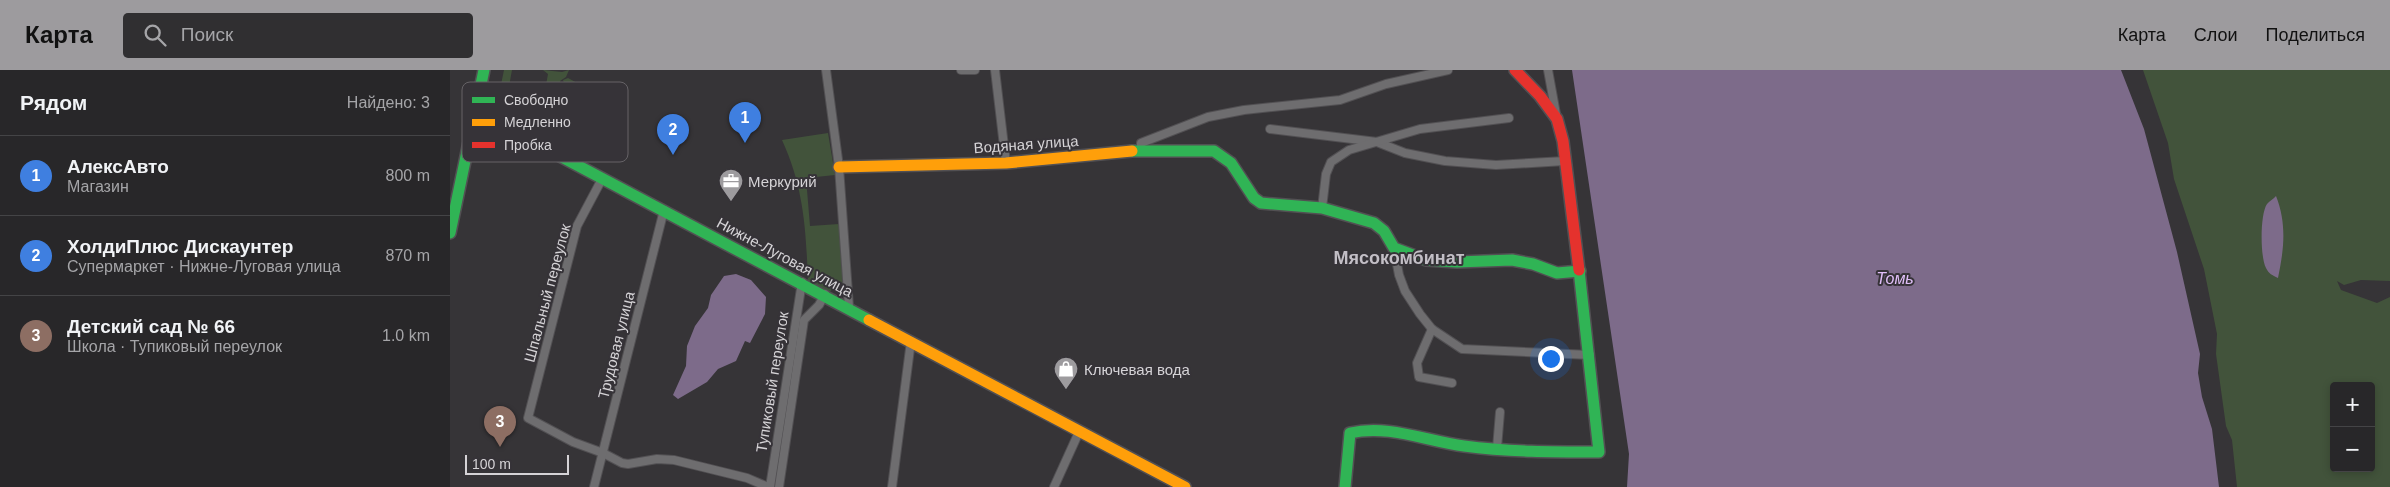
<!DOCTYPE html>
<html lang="ru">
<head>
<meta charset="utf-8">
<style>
	body { margin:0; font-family:Helvetica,sans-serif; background:#302f31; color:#f1f3f6 }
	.controls { position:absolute; right:15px; bottom:15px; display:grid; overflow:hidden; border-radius:5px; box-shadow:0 2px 8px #0003 }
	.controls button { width:45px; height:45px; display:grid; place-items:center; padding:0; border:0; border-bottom:1px solid #444446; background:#282729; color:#f1f3f6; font:25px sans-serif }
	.scale { position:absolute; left:15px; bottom:12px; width:104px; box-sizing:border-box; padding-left:5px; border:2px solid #d5d3d6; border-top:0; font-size:14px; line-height:18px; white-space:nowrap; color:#d5d3d6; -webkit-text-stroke:4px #363338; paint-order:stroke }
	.you { position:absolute; left:1100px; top:288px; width:18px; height:18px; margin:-12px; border:4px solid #fff; border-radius:50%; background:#1a73e8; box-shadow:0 0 0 8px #1a73e833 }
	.badge { display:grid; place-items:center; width:32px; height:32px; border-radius:50%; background:#9d9b9e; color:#fff; font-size:16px; font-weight:700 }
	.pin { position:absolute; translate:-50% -41px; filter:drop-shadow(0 1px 2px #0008) }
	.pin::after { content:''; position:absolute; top:26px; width:18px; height:15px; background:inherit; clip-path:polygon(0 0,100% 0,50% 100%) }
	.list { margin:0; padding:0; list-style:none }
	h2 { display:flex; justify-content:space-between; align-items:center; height:65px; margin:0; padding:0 20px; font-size:21px }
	h2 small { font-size:16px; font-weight:400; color:#a5a5a8 }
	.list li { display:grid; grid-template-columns:32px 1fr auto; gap:15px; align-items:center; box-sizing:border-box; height:80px; padding:0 20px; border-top:1px solid #444446 }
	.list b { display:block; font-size:19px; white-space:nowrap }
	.list p { margin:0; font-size:16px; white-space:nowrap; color:#a5a5a8 }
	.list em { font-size:16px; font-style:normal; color:#a5a5a8 }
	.icon { flex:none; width:28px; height:28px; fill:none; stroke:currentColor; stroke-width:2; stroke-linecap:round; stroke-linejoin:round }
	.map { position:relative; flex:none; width:1940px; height:417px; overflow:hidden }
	header { display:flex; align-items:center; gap:30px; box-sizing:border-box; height:70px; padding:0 25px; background:#9d9b9e; color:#111 }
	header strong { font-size:24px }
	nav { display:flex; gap:28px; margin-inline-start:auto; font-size:18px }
	.search { width:350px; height:45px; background:#302f31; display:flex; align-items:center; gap:12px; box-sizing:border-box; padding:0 18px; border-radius:5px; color:#a5a5a8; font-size:19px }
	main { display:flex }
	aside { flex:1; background:#282729 }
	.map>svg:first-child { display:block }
</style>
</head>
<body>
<header>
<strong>Карта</strong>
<div class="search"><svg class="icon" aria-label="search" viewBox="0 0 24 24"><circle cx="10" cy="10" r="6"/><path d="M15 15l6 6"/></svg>Поиск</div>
<nav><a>Карта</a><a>Слои</a><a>Поделиться</a></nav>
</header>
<main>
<aside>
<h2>Рядом<small>Найдено: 3</small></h2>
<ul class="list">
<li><span class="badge" style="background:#3f7fe0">1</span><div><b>АлексАвто</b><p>Магазин</p></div><em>800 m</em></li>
<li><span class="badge" style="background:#3f7fe0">2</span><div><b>ХолдиПлюс Дискаунтер</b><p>Супермаркет · Нижне-Луговая улица</p></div><em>870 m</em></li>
<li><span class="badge" style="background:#8d6e63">3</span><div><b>Детский сад № 66</b><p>Школа · Тупиковый переулок</p></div><em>1.0 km</em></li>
</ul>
</aside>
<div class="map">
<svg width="1940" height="417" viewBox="0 0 1940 417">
	<rect width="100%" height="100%" fill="#363437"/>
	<g fill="#42533b" fill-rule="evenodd">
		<polygon points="54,0 62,0 55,38 47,37 47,34"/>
		<polygon points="93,0 112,2 119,0 116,7 110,11 113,17 95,25 92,24 90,16 96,15 98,4"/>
		<path d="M1693,0H1940V211L1911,210L1894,215L1887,211L1891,220L1927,233L1940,227V417H1787L1782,370L1776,356L1766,284L1767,264L1754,199L1724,109L1718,73ZM1884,316H1921V398H1884Z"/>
		<polygon points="118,8 140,20 117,67 133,75 130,80 82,55 82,53 89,53 93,29 116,19 113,10"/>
		<path d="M378,63L385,105L356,108L360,156L389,154L393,214L380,221L358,212C356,160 354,118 332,70Z"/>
	</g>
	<g fill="#7d6b8a">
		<polygon points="1122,0 1671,0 1694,59 1727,182 1750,284 1748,303 1752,327 1762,359 1769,417 1177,417 1179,384"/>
		<path d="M1826,126C1837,154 1834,179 1828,208C1822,205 1819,204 1816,198C1810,187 1810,144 1817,134C1819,131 1824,129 1826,126Z"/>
		<polygon points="286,204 301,210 316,227 315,244 300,273 295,271 286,291 268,299 257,312 228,329 223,325 236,296 237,276 245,256 258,238 261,225 274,206"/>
	</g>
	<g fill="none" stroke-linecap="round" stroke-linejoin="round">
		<defs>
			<g id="street">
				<polyline points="376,0 389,97 399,237"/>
				<polyline points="511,0 525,0"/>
				<polyline points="545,0 556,93"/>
				<polyline points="1098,0 1106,44"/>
				<polyline points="820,59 927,72 955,83 995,91 1046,95 1115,91"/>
				<polyline points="691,80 691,73 758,47 794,40 890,30 936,14 998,0"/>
				<polyline points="152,109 127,156 78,348 123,372 153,383 172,393 178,394 207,389 224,390 297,408 318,417"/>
				<polyline points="872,138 876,104 881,92 899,80 970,59 1059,48"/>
				<polyline points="944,178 949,205 955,221 970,244 982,259 1012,279 1140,285"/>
				<polyline points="982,259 967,293 969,307 1002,313"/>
				<polyline points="1047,378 1050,342"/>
				<polyline points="144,417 214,140"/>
				<polyline points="320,417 352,212"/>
				<polyline points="329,417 354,250 369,235 375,224"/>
				<polyline points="442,417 461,271"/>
				<polyline points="604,417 629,362"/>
			</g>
			<g id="fast">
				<polyline points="25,41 419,250"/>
				<polyline points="682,81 764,81 781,93 804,128 811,133 872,138 924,153 934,161 944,178 976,190 1007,192 1062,190 1083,194 1107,203 1130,201"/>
				<polyline points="0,163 34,0"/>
				<path d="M895,417L900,363C938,354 976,371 1014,376C1059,382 1104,382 1149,382L1129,200"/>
			</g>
			<g id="slow">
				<polyline points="389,97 556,93 682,81"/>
				<polyline points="419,250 735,417"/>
			</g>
			<polyline id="jam" points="1065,0 1090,26 1107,49 1113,71 1129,200"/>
		</defs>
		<use href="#street" stroke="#525053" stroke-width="10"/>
		<use href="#fast" stroke="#525053" stroke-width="14"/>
		<use href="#slow" stroke="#525053" stroke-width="14"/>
		<use href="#jam" stroke="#525053" stroke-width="14"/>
		<use href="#street" stroke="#6e6d6f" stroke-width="8"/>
		<use href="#fast" stroke="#30b455" stroke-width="11"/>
		<use href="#slow" stroke="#ff9f0a" stroke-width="11"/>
		<use href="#jam" stroke="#e5322d" stroke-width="11"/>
	</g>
	<defs>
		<symbol id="office-pin" viewBox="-11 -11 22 30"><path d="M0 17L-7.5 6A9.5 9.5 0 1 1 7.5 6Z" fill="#9d9b9e" stroke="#363338"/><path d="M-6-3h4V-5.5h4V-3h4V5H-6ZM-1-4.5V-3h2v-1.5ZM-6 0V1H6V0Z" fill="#fff"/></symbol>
		<symbol id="shop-pin" viewBox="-11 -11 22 30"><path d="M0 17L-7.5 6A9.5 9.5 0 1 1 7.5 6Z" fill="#9d9b9e" stroke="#363338"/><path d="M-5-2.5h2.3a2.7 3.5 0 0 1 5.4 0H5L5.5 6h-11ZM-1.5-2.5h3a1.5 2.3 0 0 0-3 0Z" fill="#fff"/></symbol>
	</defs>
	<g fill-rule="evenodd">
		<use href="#office-pin" x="267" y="97" width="28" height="38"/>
		<use href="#shop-pin" x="602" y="285" width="28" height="38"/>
	</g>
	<g text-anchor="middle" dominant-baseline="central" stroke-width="4" stroke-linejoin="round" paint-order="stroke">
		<g font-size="15" fill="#d5d3d6" stroke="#363338">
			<text transform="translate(576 74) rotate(-4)">Водяная улица</text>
			<text transform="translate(335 187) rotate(28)">Нижне-Луговая улица</text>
			<text transform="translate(97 223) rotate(-75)">Шпальный переулок</text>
			<text transform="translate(166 275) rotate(-76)">Трудовая улица</text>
			<text transform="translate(322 312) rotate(-81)">Тупиковый переулок</text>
		</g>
		<g font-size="15" fill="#d5d3d6" stroke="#363338" text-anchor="start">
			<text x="298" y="111">Меркурий</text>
			<text x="634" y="299">Ключевая вода</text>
		</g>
		<g font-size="16" font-style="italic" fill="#e1bff9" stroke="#363338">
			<text x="1445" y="208">Томь</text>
		</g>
		<g font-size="18" font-weight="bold" fill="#c3bfc6" stroke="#363338">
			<text x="949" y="188">Мясокомбинат</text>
		</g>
	</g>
	<rect x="12" y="12" width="166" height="80" rx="8" fill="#363338" stroke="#666367" stroke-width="1"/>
	<rect x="22" y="27" width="23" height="6" fill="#30b455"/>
	<rect x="22" y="49" width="23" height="7" fill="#ff9f0a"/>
	<rect x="22" y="72" width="23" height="6" fill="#e5322d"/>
	<g font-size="14" fill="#d5d3d6">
		<text x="54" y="35">Свободно</text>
		<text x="54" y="57">Медленно</text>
		<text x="54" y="80">Пробка</text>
	</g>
</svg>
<div class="controls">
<button>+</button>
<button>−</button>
</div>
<div class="scale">100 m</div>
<div class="you"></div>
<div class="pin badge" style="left:295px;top:73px;background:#3f7fe0">1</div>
<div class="pin badge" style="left:223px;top:85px;background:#3f7fe0">2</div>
<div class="pin badge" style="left:50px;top:377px;background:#8d6e63">3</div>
</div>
</main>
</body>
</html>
